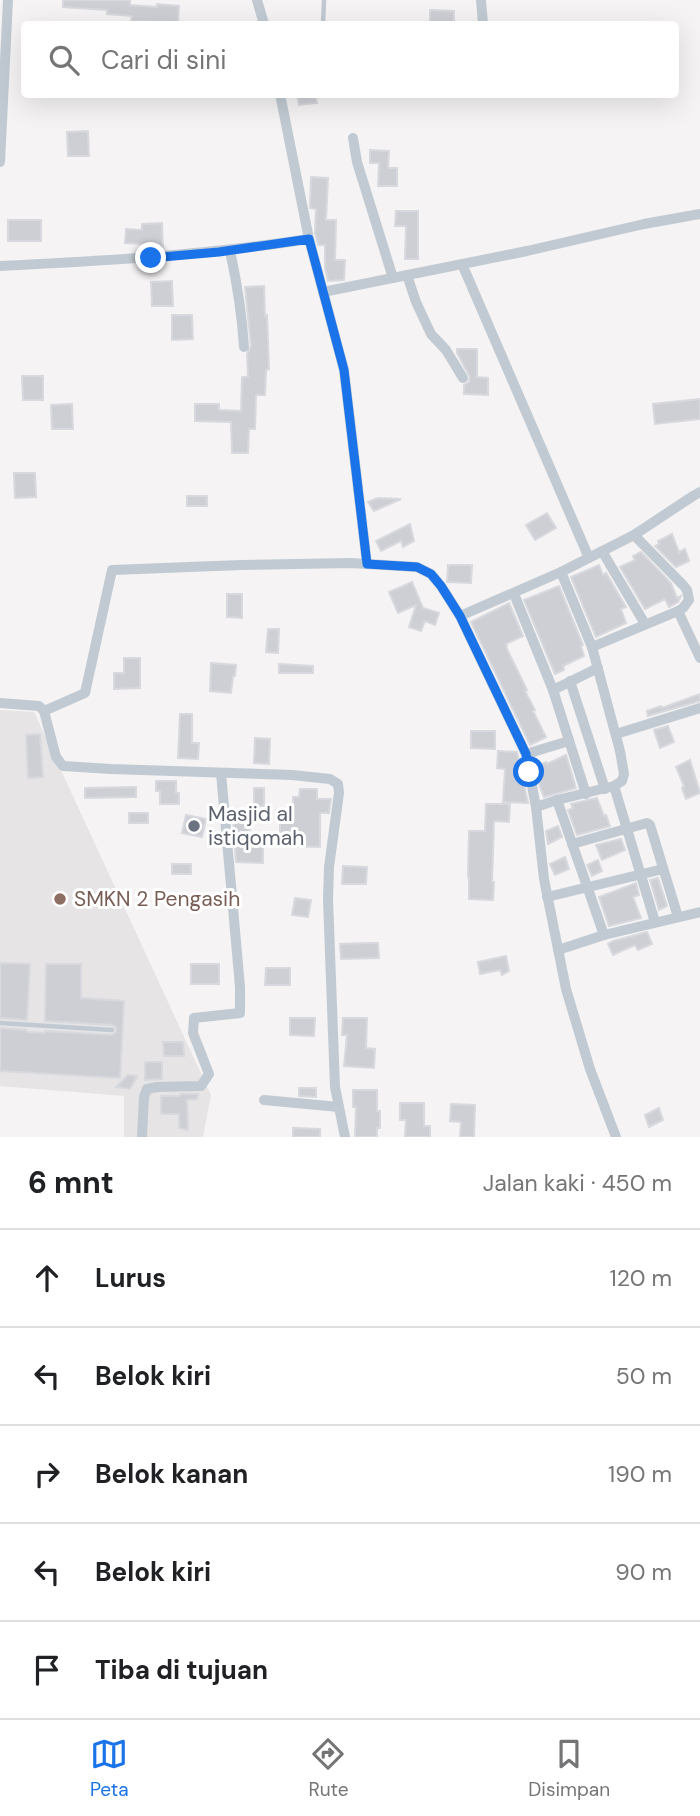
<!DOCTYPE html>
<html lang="id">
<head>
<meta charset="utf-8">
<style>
	body { margin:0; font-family:"DM Sans",sans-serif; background:#f6f6f6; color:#202124 }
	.stop { position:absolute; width:21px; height:21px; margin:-16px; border:5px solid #1a73e8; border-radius:50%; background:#fff }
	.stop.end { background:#1a73e8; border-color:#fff; box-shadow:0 2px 7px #0008 }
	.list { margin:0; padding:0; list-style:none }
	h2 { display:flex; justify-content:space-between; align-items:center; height:91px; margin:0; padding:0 28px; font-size:30px }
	h2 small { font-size:23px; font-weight:400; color:#757577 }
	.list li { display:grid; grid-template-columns:46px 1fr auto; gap:21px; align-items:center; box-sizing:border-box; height:98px; padding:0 28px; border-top:2px solid #e0e0e0 }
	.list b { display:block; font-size:26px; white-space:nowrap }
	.list em { font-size:23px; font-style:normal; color:#757577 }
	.icon { flex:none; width:38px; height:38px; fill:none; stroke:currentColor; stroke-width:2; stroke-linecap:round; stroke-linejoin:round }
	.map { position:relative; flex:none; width:700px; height:1137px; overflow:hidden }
	.search { position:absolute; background:#fff; box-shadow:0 7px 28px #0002; left:21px; right:21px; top:21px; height:77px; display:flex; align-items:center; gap:18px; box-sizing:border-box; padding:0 24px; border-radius:7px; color:#757577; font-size:26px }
	.sheet { height:581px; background:#fff }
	nav { display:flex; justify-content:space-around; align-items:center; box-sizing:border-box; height:98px; border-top:2px solid #e0e0e0; background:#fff; font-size:19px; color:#757577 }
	nav a { display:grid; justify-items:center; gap:4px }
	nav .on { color:#1a73e8 }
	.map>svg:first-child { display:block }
</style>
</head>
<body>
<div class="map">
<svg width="700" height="1137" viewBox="0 0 700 1137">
	<rect width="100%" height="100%" fill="#f5f3f3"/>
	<polygon fill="#e6e4e5" points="0,710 34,712 211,1095 203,1137 124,1137 124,1096 0,1086"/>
	<g fill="#cdcfd5" stroke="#d7d9de" stroke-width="2">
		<polygon points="63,0 130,0 130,5 157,7 157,4 179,6 178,22 131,21 132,16 107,14 107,10 63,7"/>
		<polygon points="430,10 454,11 454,24 430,24"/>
		<polygon points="297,94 315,94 317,103 299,105"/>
		<polygon points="88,131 89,156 68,156 67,132"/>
		<polygon points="370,150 389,151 388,168 397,168 397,186 378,186 379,163 370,163"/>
		<polygon points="311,177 328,178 326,220 336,220 335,260 345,260 344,280 328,281 325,268 325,245 318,245 315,233 316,209 310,208 310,205"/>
		<polygon points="396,211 418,211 418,259 405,259 406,226 395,226"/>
		<rect x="8" y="220" width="33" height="21"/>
		<polygon points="162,223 163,248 142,248 142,244 125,243 126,229 142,230 142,224"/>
		<polygon points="172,281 173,306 152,306 151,282"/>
		<polygon points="264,286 265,316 267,315 269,369 266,370 265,395 256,395 255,429 249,429 248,453 232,453 231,422 195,421 195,404 219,404 219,410 241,411 242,377 248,377 247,354 251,346 245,287"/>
		<polygon points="172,315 192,315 193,339 172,340"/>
		<polygon points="457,349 477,349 477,377 488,378 488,395 464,394 464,385 469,382 470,377 457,353"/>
		<polygon points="22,376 43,376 43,400 23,400"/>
		<polygon points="700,399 700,419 655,424 653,404"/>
		<polygon points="72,404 73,429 52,429 51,405"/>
		<polygon points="14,473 35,473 36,497 15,498"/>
		<rect x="187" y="496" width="20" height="10"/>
		<polygon points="378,498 401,499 374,511 368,502"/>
		<polygon points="547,513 556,528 535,540 526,525"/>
		<polygon points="410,524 414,541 403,547 401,541 381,551 376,541"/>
		<polygon points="672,534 679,552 685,549 689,561 676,567 655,546 659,544 658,541"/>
		<polygon points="641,552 671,583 677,598 681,596 678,602 669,607 665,599 645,609 620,567 635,560 633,556"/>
		<polygon points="448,565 472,565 471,583 447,582"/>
		<polygon points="599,565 603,575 606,573 626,607 621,609 626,623 596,637 571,577"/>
		<polygon points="412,582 423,608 439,613 435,625 425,621 421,631 409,627 416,605 398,613 389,592"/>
		<polygon points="559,586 583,645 581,646 584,656 563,666 564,670 555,674 524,600"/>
		<polygon points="227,594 242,594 242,618 227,617"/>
		<polygon points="509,603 523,636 506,644 507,646 506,647 527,690 525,691 535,710 533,711 546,737 530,745 471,622"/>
		<polygon points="268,629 279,629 278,653 266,652"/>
		<polygon points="124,658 140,658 140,688 114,689 114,673 124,673"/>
		<polygon points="211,663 236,665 235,676 233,676 231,693 210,691"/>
		<polygon points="279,664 313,666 313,673 279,673"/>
		<polygon points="700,694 700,701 648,716 647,711 661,706 662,708"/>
		<polygon points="180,714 192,714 192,743 199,743 198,759 178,758"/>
		<polygon points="668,726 674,742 660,748 654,730"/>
		<polygon points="471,731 495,731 495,749 471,748"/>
		<polygon points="40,734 43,777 28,778 26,735"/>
		<polygon points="255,738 270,739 269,764 254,763"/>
		<polygon points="498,751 517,752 528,803 503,802 505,769 497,768"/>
		<polygon points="566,755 576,788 544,797 540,787 536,767 546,762 547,764"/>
		<polygon points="690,760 700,793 686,799 682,788 684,786 676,767"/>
		<polygon points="156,781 176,781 176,793 179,793 179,804 160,804 160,791 156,791"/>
		<polygon points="136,787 136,797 85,798 85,788"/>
		<rect x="254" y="788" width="10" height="18"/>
		<polygon points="300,789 317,789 317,799 331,799 329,813 320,813 320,847 280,846 280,813 293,812 293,797 299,797"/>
		<polygon points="597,798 604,816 606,815 610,826 577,835 568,810 573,808 571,804"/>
		<polygon points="486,804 510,804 509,822 494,821 492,882 494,882 493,900 469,899 469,877 468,877 469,831 485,831"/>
		<rect x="129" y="813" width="19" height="10"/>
		<polygon points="186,815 206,819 202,837 182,833"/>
		<polygon points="233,819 250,820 249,847 263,847 263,863 236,862"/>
		<polygon points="558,826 562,837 548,844 546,831"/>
		<polygon points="621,839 625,850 602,860 596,845"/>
		<polygon points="565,857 569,869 555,875 550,864"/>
		<polygon points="598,860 602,871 592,876 587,865"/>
		<rect x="172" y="864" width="19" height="10"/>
		<polygon points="343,866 367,867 366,884 342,884"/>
		<polygon points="658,878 667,906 659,910 650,880"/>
		<polygon points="636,883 639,895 633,897 641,918 609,926 599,897"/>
		<polygon points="295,898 311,900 308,917 292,915"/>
		<polygon points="647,932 652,944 638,950 635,945 613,955 608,944 613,941"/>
		<polygon points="366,943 378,943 379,958 341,959 340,944"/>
		<polygon points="506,956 509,971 502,975 500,970 480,974 478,962"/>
		<polygon points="0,963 30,964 27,1020 0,1018"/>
		<polygon points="46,964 81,964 81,998 124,1001 120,1078 0,1071 0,1028 27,1030 27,1032 45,1033 45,1031 112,1035 116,1032 116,1027 112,1025 45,1021"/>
		<rect x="191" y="964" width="28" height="20"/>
		<polygon points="266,968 290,968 290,985 265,985"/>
		<polygon points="290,1018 315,1018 314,1036 290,1035"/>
		<polygon points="343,1018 367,1018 366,1048 375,1049 374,1068 344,1066 347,1035 342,1035"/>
		<polygon points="163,1042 183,1042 184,1056 164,1056"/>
		<polygon points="145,1062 162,1062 162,1079 145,1080"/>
		<polygon points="128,1075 137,1076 130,1089 116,1087"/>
		<polygon points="299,1088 316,1088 316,1097 299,1096"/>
		<polygon points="353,1090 377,1090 377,1111 380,1111 380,1128 377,1128 377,1137 355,1137 356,1107 353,1107"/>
		<polygon points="180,1094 198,1094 197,1099 187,1100 188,1130 179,1128 179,1114 161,1114 161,1096 180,1096"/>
		<polygon points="400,1103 424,1103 424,1126 430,1126 430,1137 405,1137 406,1120 400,1120"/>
		<polygon points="451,1104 475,1105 474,1137 460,1137 461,1122 450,1121"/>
		<polygon points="659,1108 663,1120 649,1127 645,1115"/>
		<polygon points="293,1128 320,1129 320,1137 293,1137"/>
	</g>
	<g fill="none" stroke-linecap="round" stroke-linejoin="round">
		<g stroke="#c1cad2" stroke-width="4.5">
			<polyline points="323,24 324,0"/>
			<polyline points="0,1023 112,1030"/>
		</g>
		<g stroke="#c1cad2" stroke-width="10">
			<polyline points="257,0 264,24"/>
			<polyline points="481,0 483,24"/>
			<polyline points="280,94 309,239 344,370 367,564"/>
			<polyline points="353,138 357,162 393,278"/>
			<polyline points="0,162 8,0"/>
			<path d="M230,251C237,283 242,314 244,347"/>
			<polyline points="462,264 589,558"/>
			<path d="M0,266C104,261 206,255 309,239"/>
			<polyline points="407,275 416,302 431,334 446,350 463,378"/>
			<polyline points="323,292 527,251 644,224 700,214"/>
			<polyline points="602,551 645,624"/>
			<polyline points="514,594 553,690 586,794"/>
			<polyline points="678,611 700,658"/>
			<polyline points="460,616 561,572 634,535 693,496 700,492"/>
			<polyline points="592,647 678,611 683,608 689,600 687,590 683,585 634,535"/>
			<polyline points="570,681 605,789"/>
			<polyline points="553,690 598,668"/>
			<polyline points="0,703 39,706 44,711 56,757 63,766 111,769 292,775 330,779 338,784 339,793 329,867 328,899 335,1087 345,1137"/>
			<polyline points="44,711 85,693 112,570 241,565 351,563 417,567 431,574 441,586 460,616 526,754 536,807 544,879 566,989 590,1069 616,1137"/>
			<polyline points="616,734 700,708"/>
			<polyline points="526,754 569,741"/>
			<polyline points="614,786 655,922"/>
			<polyline points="557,800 604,935"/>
			<polyline points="536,807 557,800 614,786 622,781 624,774 620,751 592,647 561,572"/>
			<polyline points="572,844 647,823 650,825 678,917"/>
			<polyline points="547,897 663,869"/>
			<polyline points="558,950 604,935 700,912"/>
			<polyline points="264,1100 339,1107"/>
			<polyline points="142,1137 144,1097 147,1089 157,1087 201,1086 209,1074 193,1033 194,1018 240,1013 240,987 221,773"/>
		</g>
	</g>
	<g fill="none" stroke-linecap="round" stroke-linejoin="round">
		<polyline stroke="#1a73e8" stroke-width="9" points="151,258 219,252 309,239 344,370 367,564 417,567 431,574 441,586 460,616 526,754 529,772"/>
	</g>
	<circle fill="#6b7280" stroke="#fff" stroke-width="2.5" cx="194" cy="826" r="7"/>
	<circle fill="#8d6e63" stroke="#fff" stroke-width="2.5" cx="60" cy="899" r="7"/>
	<g text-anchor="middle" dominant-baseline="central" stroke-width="6" stroke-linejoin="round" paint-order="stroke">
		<g font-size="21" fill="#5b616d" stroke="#fff" text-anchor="start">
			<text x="208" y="814">Masjid al<tspan x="208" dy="24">istiqomah</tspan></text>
		</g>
		<g font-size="21" fill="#785e54" stroke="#fff" text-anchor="start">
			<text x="74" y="899">SMKN 2 Pengasih</text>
		</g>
	</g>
</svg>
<div class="stop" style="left:529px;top:772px"></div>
<div class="stop end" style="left:151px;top:258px"></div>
<div class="search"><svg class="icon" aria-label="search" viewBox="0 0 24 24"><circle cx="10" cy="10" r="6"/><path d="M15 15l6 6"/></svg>Cari di sini</div>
</div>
<section class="sheet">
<h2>6 mnt<small>Jalan kaki · 450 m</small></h2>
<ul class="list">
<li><svg class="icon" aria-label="ahead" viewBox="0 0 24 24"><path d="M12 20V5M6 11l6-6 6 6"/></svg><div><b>Lurus</b></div><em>120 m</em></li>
<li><svg class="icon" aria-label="left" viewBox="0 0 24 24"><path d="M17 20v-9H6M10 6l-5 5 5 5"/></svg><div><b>Belok kiri</b></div><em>50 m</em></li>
<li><svg class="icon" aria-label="right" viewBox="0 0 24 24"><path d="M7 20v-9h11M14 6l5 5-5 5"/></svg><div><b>Belok kanan</b></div><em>190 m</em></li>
<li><svg class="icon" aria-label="left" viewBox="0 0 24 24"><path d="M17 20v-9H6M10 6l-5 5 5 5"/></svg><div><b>Belok kiri</b></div><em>90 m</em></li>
<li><svg class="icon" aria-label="arrive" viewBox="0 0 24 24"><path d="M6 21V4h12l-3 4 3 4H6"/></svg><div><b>Tiba di tujuan</b></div></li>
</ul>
</section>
<nav>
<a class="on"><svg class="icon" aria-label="map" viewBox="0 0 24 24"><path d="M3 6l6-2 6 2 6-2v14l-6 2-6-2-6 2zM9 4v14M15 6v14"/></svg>Peta</a>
<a><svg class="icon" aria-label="directions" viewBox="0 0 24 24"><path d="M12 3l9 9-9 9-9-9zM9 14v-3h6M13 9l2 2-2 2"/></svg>Rute</a>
<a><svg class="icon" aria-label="saved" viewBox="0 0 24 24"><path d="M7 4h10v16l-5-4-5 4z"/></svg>Disimpan</a>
</nav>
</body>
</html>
